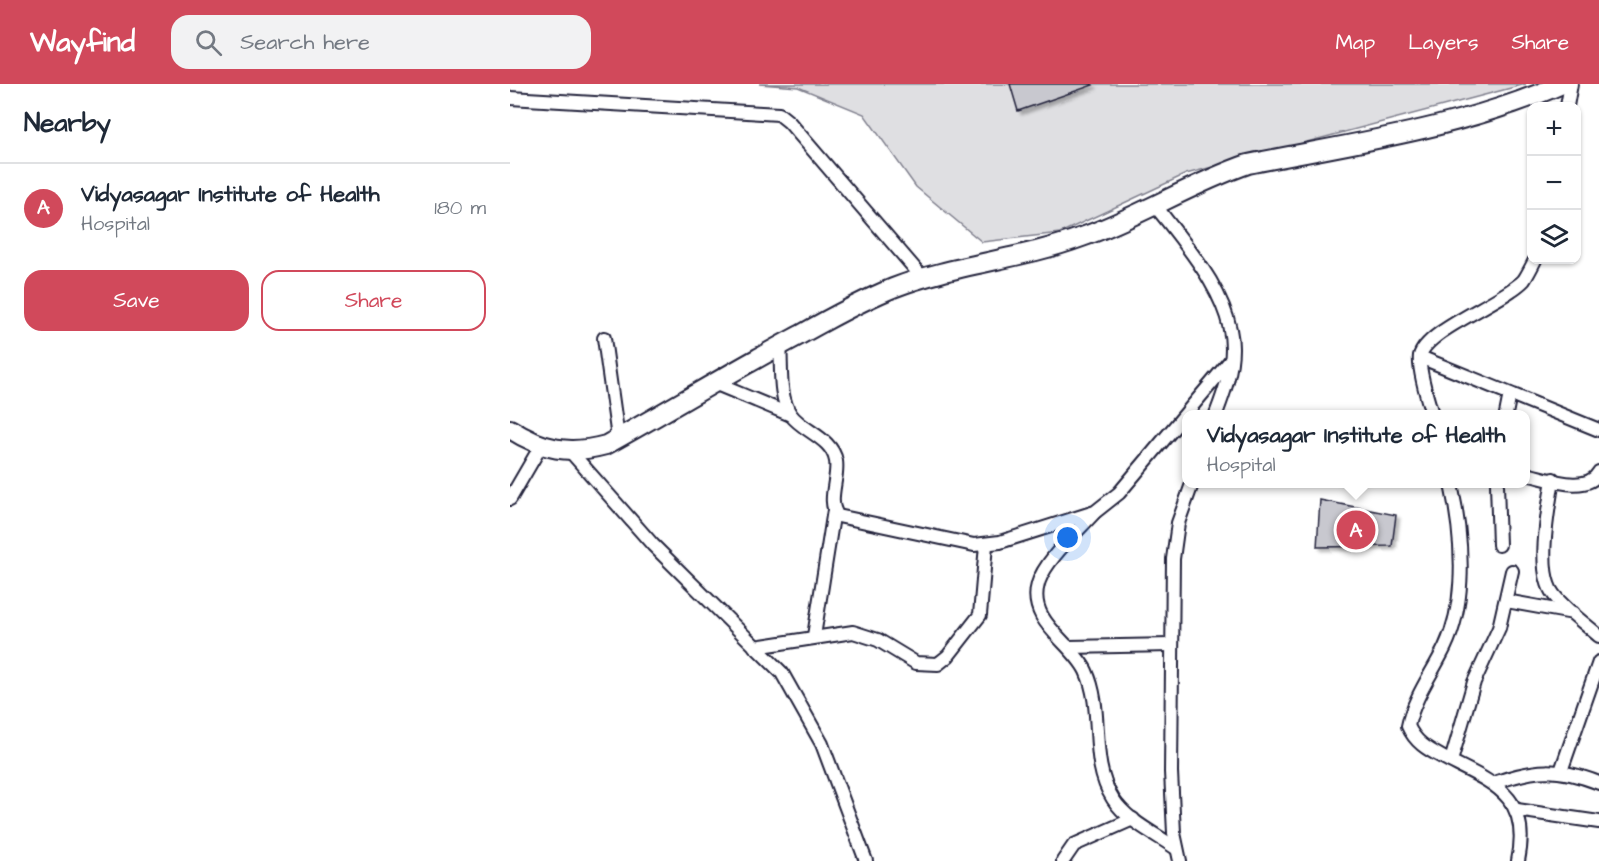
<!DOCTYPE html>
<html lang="en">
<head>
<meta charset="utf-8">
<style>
	body { margin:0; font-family:"Architects Daughter",sans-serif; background:#f2f2f3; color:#1f2937 }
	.controls { position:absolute; right:18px; top:18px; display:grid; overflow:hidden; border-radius:12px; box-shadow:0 2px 4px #0004 }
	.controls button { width:54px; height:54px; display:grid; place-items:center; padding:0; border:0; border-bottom:2px solid #e0e1e3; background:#fff; color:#1f2937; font:30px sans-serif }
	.you { position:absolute; left:558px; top:454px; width:21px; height:21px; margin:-15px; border:4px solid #fff; border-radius:50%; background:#1a73e8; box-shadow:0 0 0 9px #1a73e833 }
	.badge { display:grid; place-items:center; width:39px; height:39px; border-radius:50%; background:#d1495b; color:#fff; font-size:20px; font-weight:700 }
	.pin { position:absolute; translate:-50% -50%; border:3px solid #fff; box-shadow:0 2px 6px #0006 }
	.popup { position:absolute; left:672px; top:326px; width:348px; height:78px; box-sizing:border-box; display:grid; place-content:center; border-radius:12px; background:#fff; filter:drop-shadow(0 2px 4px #0005); font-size:20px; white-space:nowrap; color:#747a83 }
	.popup b { font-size:22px; color:#1f2937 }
	.popup::after { content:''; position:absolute; left:50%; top:100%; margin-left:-12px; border:12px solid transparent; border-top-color:#fff }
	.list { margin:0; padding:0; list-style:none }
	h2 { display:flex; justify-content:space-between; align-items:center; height:78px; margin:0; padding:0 24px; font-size:26px }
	h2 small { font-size:20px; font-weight:400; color:#747a83 }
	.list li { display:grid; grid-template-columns:39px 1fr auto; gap:18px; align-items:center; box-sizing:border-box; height:90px; padding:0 24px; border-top:2px solid #e0e1e3 }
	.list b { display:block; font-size:22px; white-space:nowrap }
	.list p { margin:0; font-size:20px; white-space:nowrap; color:#747a83 }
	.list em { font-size:20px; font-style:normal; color:#747a83 }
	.actions { display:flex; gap:12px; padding:18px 24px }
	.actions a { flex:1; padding:14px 0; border:2px solid #d1495b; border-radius:18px; text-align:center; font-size:21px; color:#d1495b }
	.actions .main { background:#d1495b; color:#fff }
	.icon { flex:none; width:33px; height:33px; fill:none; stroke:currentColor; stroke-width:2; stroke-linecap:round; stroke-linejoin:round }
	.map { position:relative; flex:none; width:1089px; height:777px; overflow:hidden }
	header { display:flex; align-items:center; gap:36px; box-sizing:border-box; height:84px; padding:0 30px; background:#d1495b; color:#fff }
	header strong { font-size:28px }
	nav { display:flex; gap:33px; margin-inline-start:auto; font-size:21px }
	.search { width:420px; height:54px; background:#f2f2f3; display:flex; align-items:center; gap:15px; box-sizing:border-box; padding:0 21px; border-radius:18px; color:#747a83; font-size:22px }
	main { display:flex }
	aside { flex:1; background:#fff }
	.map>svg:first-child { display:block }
</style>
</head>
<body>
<header>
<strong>Wayfind</strong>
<div class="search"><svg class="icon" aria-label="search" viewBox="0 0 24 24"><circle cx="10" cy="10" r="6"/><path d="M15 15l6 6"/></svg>Search here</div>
<nav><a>Map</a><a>Layers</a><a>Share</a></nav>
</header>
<main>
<aside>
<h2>Nearby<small></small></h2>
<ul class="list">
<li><span class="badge">A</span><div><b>Vidyasagar Institute of Health</b><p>Hospital</p></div><em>180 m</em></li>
</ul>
<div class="actions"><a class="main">Save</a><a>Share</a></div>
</aside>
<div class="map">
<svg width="1089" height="777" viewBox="0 0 1089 777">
	<defs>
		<filter id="shadow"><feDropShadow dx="3.5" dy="3.5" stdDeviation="1.5" flood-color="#0004"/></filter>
	</defs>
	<rect width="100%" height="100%" fill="#fff"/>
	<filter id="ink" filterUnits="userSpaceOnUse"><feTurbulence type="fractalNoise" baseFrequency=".0167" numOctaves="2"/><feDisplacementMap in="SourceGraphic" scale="12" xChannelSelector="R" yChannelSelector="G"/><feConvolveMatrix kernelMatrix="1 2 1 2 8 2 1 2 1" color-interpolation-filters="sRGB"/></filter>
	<g filter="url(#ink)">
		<polygon fill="#dfdfe2" stroke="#80808e" stroke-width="1.5" points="249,0 1016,0 676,90 550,149 472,158 406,103 354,30 288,3"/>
		<g fill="#c8c8cf" stroke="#22223b" stroke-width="1.5" filter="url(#shadow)">
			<polygon points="500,0 582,0 583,1 508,27"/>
			<polygon points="810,416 886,431 882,462 807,463"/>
		</g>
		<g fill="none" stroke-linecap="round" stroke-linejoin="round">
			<defs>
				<g id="minor">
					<polyline points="0,14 269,30 279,38 412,193"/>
					<polyline points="1057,22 1061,0"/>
					<path d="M644,120C674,159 722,212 722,264C722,287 714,309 706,330"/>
					<polyline points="94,254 108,354"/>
					<path d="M270,261C272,282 268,313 281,331C294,348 322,354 326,377C329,395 316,417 328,432L464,461L490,458L585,428L609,409L720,277"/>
					<polyline points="910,273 1089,346"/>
					<polyline points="204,299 281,331"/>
					<path d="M922,330C918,317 908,285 910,272C916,246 993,218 1014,196C1018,190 1022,182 1025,176"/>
					<polyline points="996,330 1000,310"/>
					<polyline points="60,367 143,461 272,589 312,660 356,777"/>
					<path d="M1016,390C1036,394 1077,411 1089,388"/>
					<path d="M1043,395C1039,423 1025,488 1044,511C1056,526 1074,539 1089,552"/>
					<path d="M941,400C952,450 958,515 935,563C922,590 904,613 898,642C905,658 917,665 932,673C982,699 1022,710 1008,777"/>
					<polyline points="987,400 989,461"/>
					<polyline points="0,415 32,360"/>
					<path d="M584,429C568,447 534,477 528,500C517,538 562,558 576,587C595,628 578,676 603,715C617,737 646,750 667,765"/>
					<polyline points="996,517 1063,529"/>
					<polyline points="304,552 324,426"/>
					<polyline points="245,563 343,548 368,556 406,579 428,580 438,572 470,531 476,461"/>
					<polyline points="559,563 661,561"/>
					<polyline points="941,677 964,598 989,544 1002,487"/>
					<polyline points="1051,687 1089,578"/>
					<path d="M984,699C1026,684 1047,683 1089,699"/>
					<polyline points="1007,726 1089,738"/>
					<polyline points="553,777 564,761 623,735"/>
					<polyline points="670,777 664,749 661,688 663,475 668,439 682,400"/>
				</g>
				<path id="secondary" d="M0,345C33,366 59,371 96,361C161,325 224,286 290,251C320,234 351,217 383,204C444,180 510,176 572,153C629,133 680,100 738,80C843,59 953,44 1052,0"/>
			</defs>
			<use href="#minor" stroke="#22223b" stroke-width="16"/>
			<use href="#secondary" stroke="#22223b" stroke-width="22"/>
			<use href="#minor" stroke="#fff" stroke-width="12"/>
			<use href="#secondary" stroke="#fff" stroke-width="18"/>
		</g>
	</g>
</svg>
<div class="controls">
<button>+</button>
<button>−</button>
<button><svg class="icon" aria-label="layers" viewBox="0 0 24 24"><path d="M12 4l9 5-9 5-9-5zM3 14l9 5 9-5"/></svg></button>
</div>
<div class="you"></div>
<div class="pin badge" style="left:846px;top:446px">A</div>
<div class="popup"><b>Vidyasagar Institute of Health</b>Hospital</div>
</div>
</main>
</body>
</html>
